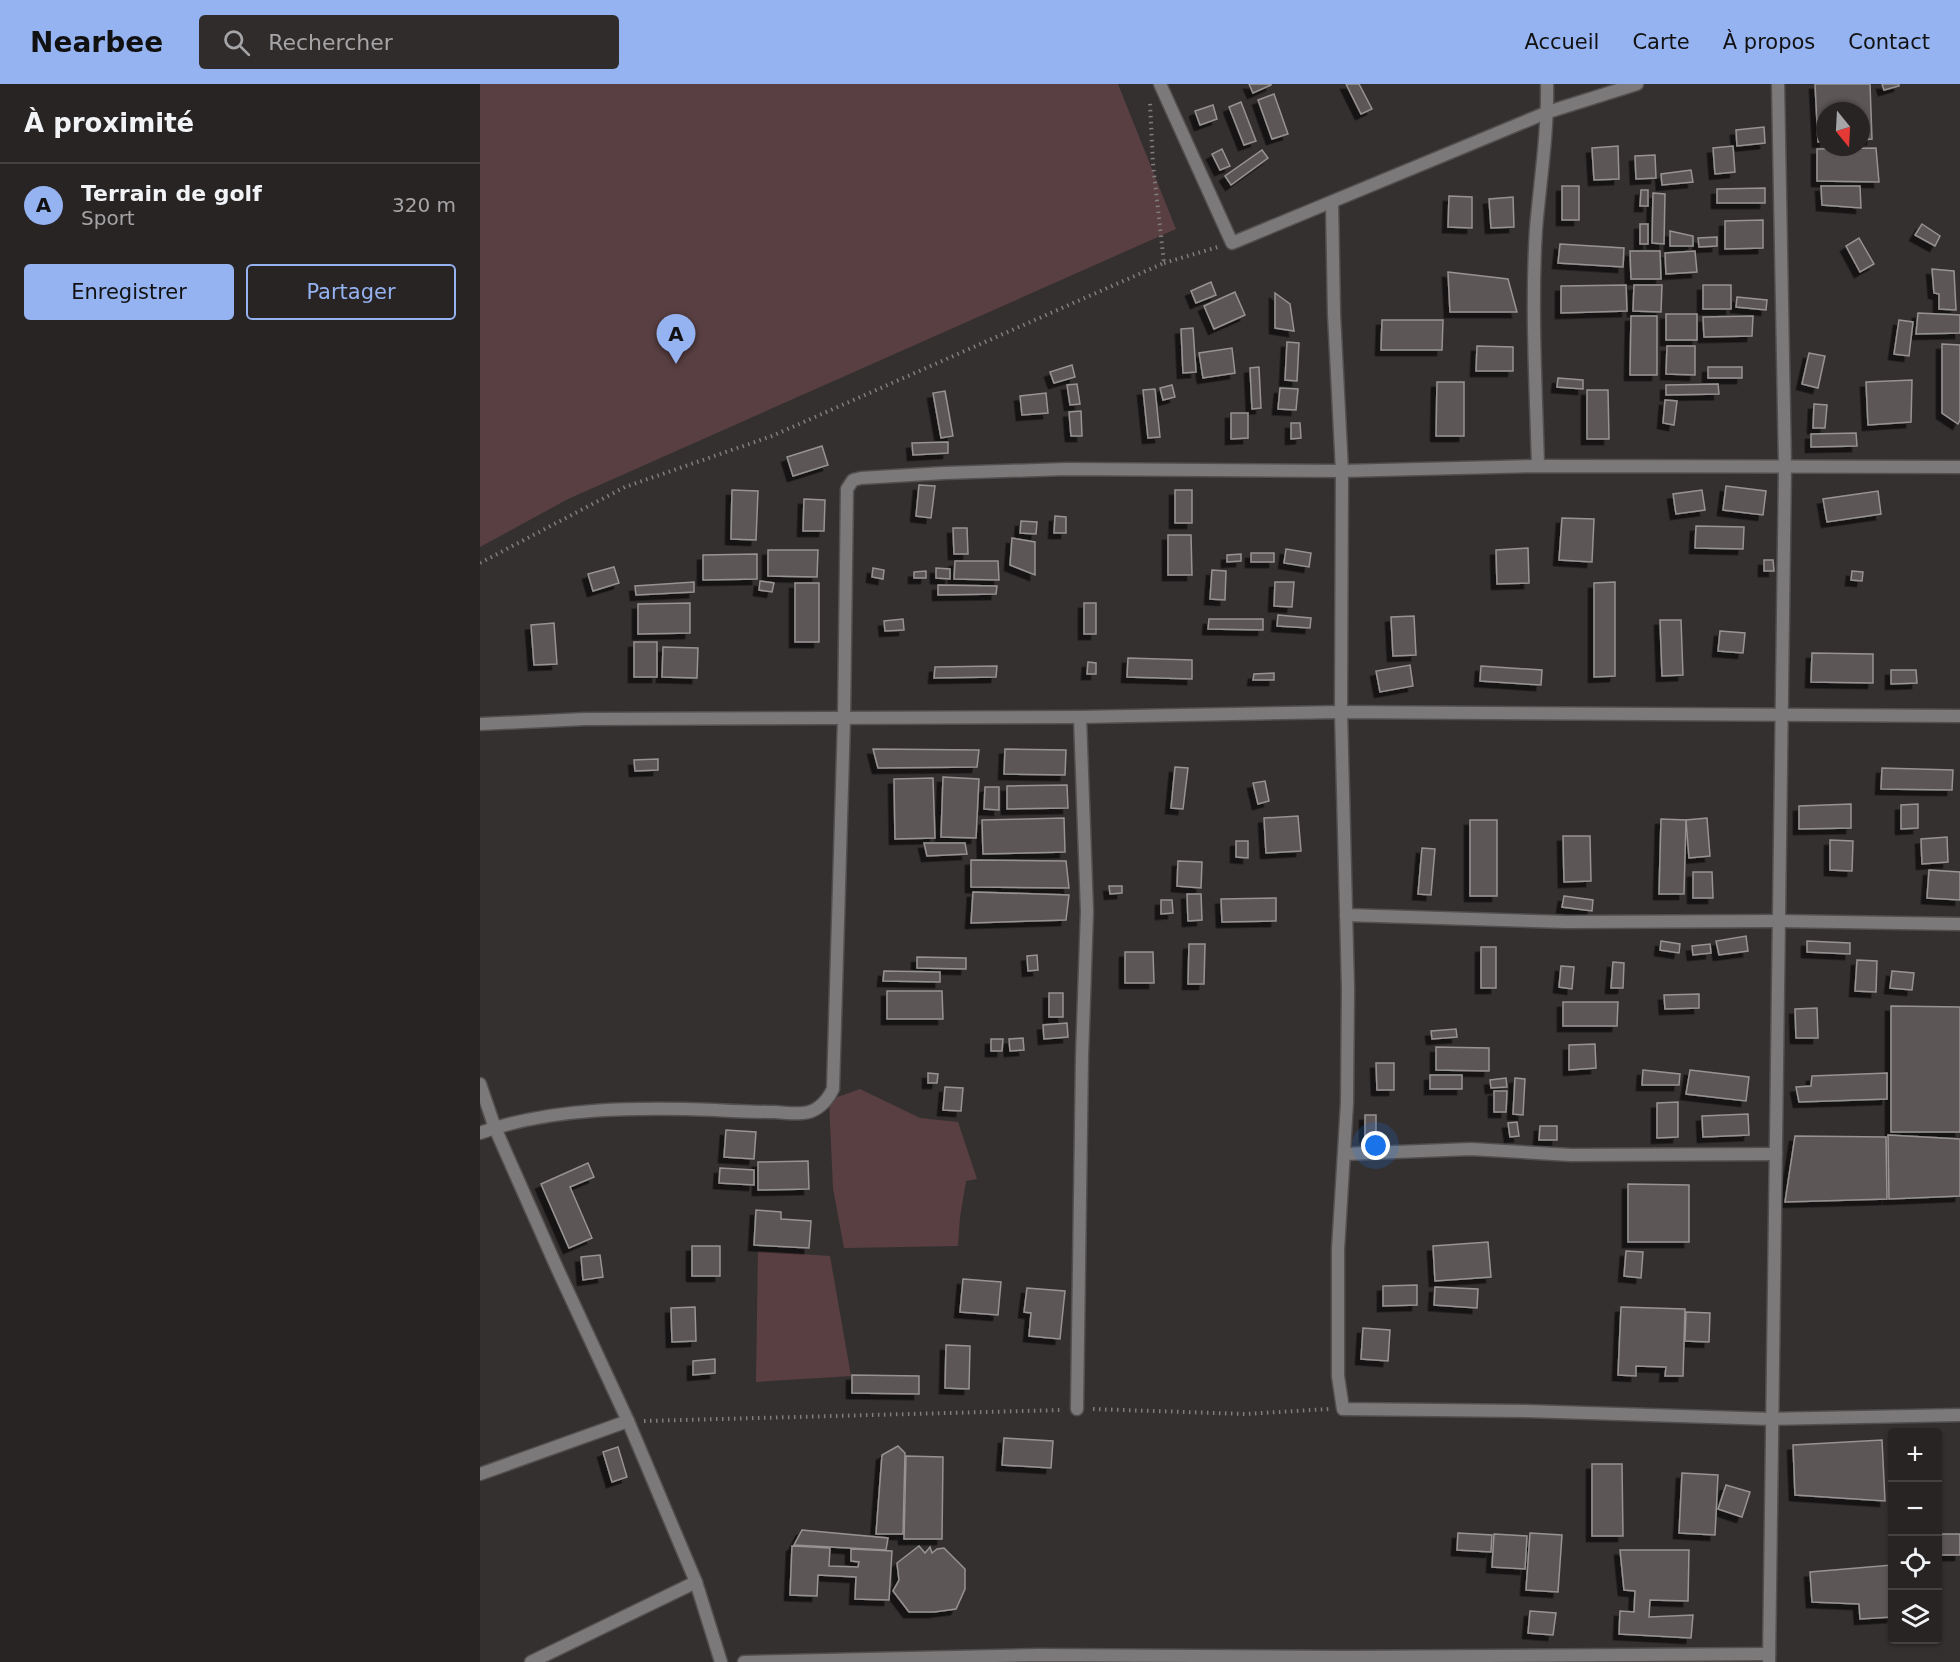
<!DOCTYPE html>
<html lang="fr">
<head>
<meta charset="utf-8">
<style>
	body { margin:0; font-family:"DejaVu Sans",sans-serif; background:#302c2c; color:#f1f3f6 }
	.controls { position:absolute; right:18px; bottom:18px; display:grid; overflow:hidden; border-radius:6px; box-shadow:0 2px 4px #0004 }
	.controls button { width:54px; height:54px; display:grid; place-items:center; padding:0; border:0; border-bottom:2px solid #444141; background:#282424; color:#f1f3f6; font:30px sans-serif }
	.compass { position:absolute; left:1336px; top:18px; width:54px; height:54px; border-radius:50%; background:#282424; box-shadow:0 2px 4px #0004; rotate:162deg }
	.you { position:absolute; left:896px; top:1062px; width:21px; height:21px; margin:-15px; border:4px solid #fff; border-radius:50%; background:#1a73e8; box-shadow:0 0 0 9px #1a73e833 }
	.badge { display:grid; place-items:center; width:39px; height:39px; border-radius:50%; background:#95b2f1; color:#111; font-size:20px; font-weight:700 }
	.pin { position:absolute; translate:-50% -50px; filter:drop-shadow(0 2px 3px #0008) }
	.pin::after { content:''; position:absolute; top:32px; width:21px; height:18px; background:inherit; clip-path:polygon(0 0,100% 0,50% 100%) }
	.list { margin:0; padding:0; list-style:none }
	h2 { display:flex; justify-content:space-between; align-items:center; height:78px; margin:0; padding:0 24px; font-size:26px }
	h2 small { font-size:20px; font-weight:400; color:#a5a4a6 }
	.list li { display:grid; grid-template-columns:39px 1fr auto; gap:18px; align-items:center; box-sizing:border-box; height:84px; padding:0 24px; border-top:2px solid #444141 }
	.list b { display:block; font-size:22px; white-space:nowrap }
	.list p { margin:0; font-size:20px; white-space:nowrap; color:#a5a4a6 }
	.list em { font-size:20px; font-style:normal; color:#a5a4a6 }
	.actions { display:flex; gap:12px; padding:18px 24px }
	.actions a { flex:1; padding:14px 0; border:2px solid #95b2f1; border-radius:6px; text-align:center; font-size:21px; color:#95b2f1 }
	.actions .main { background:#95b2f1; color:#111 }
	.icon { flex:none; width:33px; height:33px; fill:none; stroke:currentColor; stroke-width:2; stroke-linecap:round; stroke-linejoin:round }
	.map { position:relative; flex:none; width:1480px; height:1578px; overflow:hidden }
	header { display:flex; align-items:center; gap:36px; box-sizing:border-box; height:84px; padding:0 30px; background:#95b2f1; color:#111 }
	header strong { font-size:28px }
	nav { display:flex; gap:33px; margin-inline-start:auto; font-size:21px }
	.search { width:420px; height:54px; background:#302c2c; display:flex; align-items:center; gap:15px; box-sizing:border-box; padding:0 21px; border-radius:6px; color:#a5a4a6; font-size:22px }
	main { display:flex }
	aside { flex:1; background:#282424 }
	.map>svg:first-child { display:block }
</style>
</head>
<body>
<header>
<strong>Nearbee</strong>
<div class="search"><svg class="icon" aria-label="search" viewBox="0 0 24 24"><circle cx="10" cy="10" r="6"/><path d="M15 15l6 6"/></svg>Rechercher</div>
<nav><a>Accueil</a><a>Carte</a><a>À propos</a><a>Contact</a></nav>
</header>
<main>
<aside>
<h2>À proximité<small></small></h2>
<ul class="list">
<li><span class="badge">A</span><div><b>Terrain de golf</b><p>Sport</p></div><em>320 m</em></li>
</ul>
<div class="actions"><a class="main">Enregistrer</a><a>Partager</a></div>
</aside>
<div class="map">
<svg width="1480" height="1578" viewBox="0 0 1480 1578">
	<defs>
		<filter id="shadow"><feDropShadow dx="-5.5" dy="5.5" stdDeviation="0" flood-color="#0009"/></filter>
	</defs>
	<rect width="100%" height="100%" fill="#353030"/>
	<g fill="#593f41">
		<polygon points="0,0 638,0 696,145 88,415 0,463"/>
		<polygon points="380,1005 440,1034 478,1038 497,1095 486,1097 480,1133 478,1162 364,1164 353,1104 349,1016"/>
		<polygon points="278,1167 350,1172 371,1292 276,1298"/>
	</g>
	<g fill="#5b5656" stroke="#989393" stroke-width="1.5" filter="url(#shadow)">
		<polygon points="769,0 791,0 791,1 773,9"/>
		<polygon points="866,0 879,0 892,25 881,30"/>
		<polygon points="1335,0 1390,0 1392,55 1381,56 1381,27 1345,27 1345,57 1338,58"/>
		<polygon points="1402,0 1419,0 1419,2 1404,6"/>
		<polygon points="794,10 808,50 792,55 778,16"/>
		<polygon points="761,18 776,57 764,61 749,23"/>
		<polygon points="733,21 737,35 720,41 715,27"/>
		<polygon points="1284,43 1285,59 1257,62 1256,46"/>
		<polygon points="1138,62 1139,95 1114,96 1112,64"/>
		<polygon points="1253,62 1255,88 1235,90 1233,64"/>
		<polygon points="1396,64 1399,98 1337,97 1337,65"/>
		<polygon points="742,65 750,82 740,86 732,70"/>
		<polygon points="782,66 788,74 751,101 745,92"/>
		<polygon points="1175,71 1176,94 1156,95 1155,72"/>
		<polygon points="1211,86 1213,98 1182,101 1181,90"/>
		<rect x="1082" y="102" width="17" height="34"/>
		<polygon points="1341,102 1380,102 1381,124 1342,121"/>
		<polygon points="1285,104 1285,119 1237,119 1237,105"/>
		<polygon points="1161,106 1168,106 1168,122 1160,122"/>
		<polygon points="1173,109 1185,110 1184,160 1172,159"/>
		<polygon points="969,112 992,113 992,144 968,143"/>
		<polygon points="1033,113 1034,143 1011,144 1009,115"/>
		<polygon points="1283,136 1283,164 1245,165 1245,137"/>
		<rect x="1160" y="140" width="8" height="20"/>
		<polygon points="1442,140 1460,152 1455,162 1435,151"/>
		<polygon points="1190,147 1213,152 1213,162 1190,162"/>
		<polygon points="1237,153 1237,162 1219,163 1218,154"/>
		<polygon points="1379,154 1394,180 1380,188 1366,162"/>
		<polygon points="1080,160 1144,164 1143,183 1078,179"/>
		<polygon points="1150,167 1180,167 1181,195 1151,195"/>
		<polygon points="1215,167 1217,188 1186,190 1185,169"/>
		<polygon points="1452,185 1474,187 1476,226 1459,225 1459,210 1454,209"/>
		<polygon points="968,188 1028,195 1037,228 970,228"/>
		<polygon points="731,198 736,211 716,219 711,207"/>
		<polygon points="1146,201 1147,227 1081,229 1081,202"/>
		<polygon points="1154,201 1182,201 1181,228 1153,227"/>
		<rect x="1223" y="201" width="28" height="24"/>
		<polygon points="755,208 765,231 734,245 724,222"/>
		<polygon points="795,209 810,220 814,247 795,244"/>
		<polygon points="1257,213 1287,216 1286,226 1256,223"/>
		<polygon points="1438,229 1480,231 1480,249 1436,250"/>
		<rect x="1186" y="230" width="31" height="26"/>
		<polygon points="1151,232 1177,232 1177,291 1150,291"/>
		<polygon points="1273,232 1272,252 1224,253 1223,233"/>
		<polygon points="902,236 963,236 962,266 901,266"/>
		<polygon points="1419,236 1433,238 1429,272 1414,270"/>
		<polygon points="713,244 716,288 703,289 701,245"/>
		<polygon points="807,258 819,259 817,297 805,296"/>
		<polygon points="1462,260 1480,261 1480,336 1478,340 1462,329"/>
		<polygon points="997,262 1033,263 1033,287 996,287"/>
		<polygon points="1187,262 1215,262 1215,291 1186,290"/>
		<polygon points="752,264 755,289 723,294 719,269"/>
		<polygon points="1329,269 1345,272 1338,304 1322,300"/>
		<polygon points="592,281 595,293 574,299 570,288"/>
		<polygon points="779,283 781,324 772,325 770,284"/>
		<rect x="1228" y="283" width="34" height="11"/>
		<polygon points="1078,294 1103,296 1103,305 1077,303"/>
		<polygon points="1432,296 1431,338 1388,341 1386,298"/>
		<polygon points="957,298 984,298 984,352 956,352"/>
		<polygon points="597,300 600,320 590,321 587,301"/>
		<polygon points="1238,300 1239,310 1186,311 1186,301"/>
		<polygon points="692,301 695,313 683,316 680,304"/>
		<polygon points="800,304 818,305 816,326 798,325"/>
		<polygon points="675,305 680,353 668,354 663,306"/>
		<polygon points="1107,306 1128,306 1129,355 1107,355"/>
		<polygon points="465,307 473,352 461,354 453,309"/>
		<polygon points="566,309 568,329 542,331 540,312"/>
		<polygon points="1185,316 1197,317 1194,341 1183,339"/>
		<polygon points="1334,320 1347,321 1345,344 1333,344"/>
		<polygon points="601,327 602,352 591,352 589,328"/>
		<polygon points="751,329 768,329 768,354 751,355"/>
		<polygon points="811,339 820,339 821,354 811,355"/>
		<polygon points="1376,349 1377,362 1331,363 1331,350"/>
		<polygon points="468,358 468,369 433,371 432,359"/>
		<polygon points="342,362 348,381 313,392 307,373"/>
		<polygon points="439,401 455,402 451,434 436,432"/>
		<polygon points="1246,402 1286,407 1283,431 1243,426"/>
		<polygon points="252,406 278,407 276,456 251,455"/>
		<rect x="695" y="406" width="17" height="33"/>
		<polygon points="1222,406 1225,426 1196,430 1193,410"/>
		<polygon points="1398,407 1401,430 1347,438 1343,415"/>
		<polygon points="324,415 345,416 344,447 323,447"/>
		<polygon points="575,432 586,433 586,449 574,449"/>
		<polygon points="1082,434 1114,435 1112,478 1079,476"/>
		<polygon points="541,437 557,438 556,450 540,449"/>
		<polygon points="1216,442 1264,443 1263,465 1215,464"/>
		<polygon points="473,444 487,444 488,470 474,470"/>
		<polygon points="688,451 711,451 712,491 688,491"/>
		<polygon points="532,454 555,458 555,491 530,481"/>
		<polygon points="1048,464 1049,499 1017,500 1016,466"/>
		<polygon points="806,465 831,469 829,483 804,479"/>
		<polygon points="288,466 338,466 337,493 288,492"/>
		<rect x="771" y="469" width="23" height="9"/>
		<polygon points="277,470 277,495 223,496 223,471"/>
		<polygon points="761,470 761,477 747,478 747,471"/>
		<polygon points="1284,476 1293,476 1294,487 1284,487"/>
		<polygon points="475,477 518,477 519,496 474,495"/>
		<polygon points="134,483 139,499 113,507 108,490"/>
		<polygon points="393,484 404,486 403,495 392,493"/>
		<polygon points="456,484 470,485 470,495 456,494"/>
		<polygon points="732,486 746,487 745,516 730,515"/>
		<polygon points="446,487 446,494 434,494 434,488"/>
		<polygon points="1372,487 1383,488 1382,497 1371,496"/>
		<polygon points="280,497 294,499 292,508 279,506"/>
		<polygon points="214,498 214,508 156,511 155,502"/>
		<polygon points="795,498 814,498 812,523 794,522"/>
		<polygon points="1135,498 1135,592 1114,593 1114,499"/>
		<rect x="315" y="499" width="24" height="59"/>
		<polygon points="458,501 517,502 516,510 458,511"/>
		<polygon points="210,519 210,549 158,550 158,520"/>
		<rect x="604" y="519" width="12" height="31"/>
		<polygon points="798,531 831,534 830,544 797,542"/>
		<polygon points="934,532 936,571 913,572 911,533"/>
		<polygon points="423,535 424,546 405,547 404,537"/>
		<polygon points="729,535 783,535 783,546 728,545"/>
		<polygon points="1180,536 1201,536 1203,591 1182,592"/>
		<polygon points="74,539 77,580 54,581 51,541"/>
		<polygon points="1240,547 1265,549 1263,569 1238,567"/>
		<rect x="154" y="558" width="23" height="35"/>
		<polygon points="183,563 218,564 217,594 182,593"/>
		<polygon points="1332,569 1393,570 1393,599 1331,598"/>
		<polygon points="648,574 712,576 712,595 647,593"/>
		<polygon points="608,578 616,579 616,590 607,590"/>
		<polygon points="930,581 933,602 900,608 896,587"/>
		<polygon points="517,582 516,593 454,594 455,583"/>
		<polygon points="1001,582 1062,586 1061,601 1000,597"/>
		<polygon points="1411,586 1436,586 1437,599 1411,600"/>
		<polygon points="794,589 794,596 773,596 774,590"/>
		<polygon points="393,665 499,666 497,683 398,684"/>
		<polygon points="525,665 586,666 585,691 524,690"/>
		<polygon points="178,675 178,686 155,687 154,676"/>
		<polygon points="695,683 708,684 703,725 691,724"/>
		<polygon points="1402,684 1473,686 1472,706 1401,705"/>
		<polygon points="463,693 499,695 496,754 461,753"/>
		<polygon points="453,694 455,754 415,755 414,695"/>
		<polygon points="785,697 789,717 778,720 773,699"/>
		<polygon points="587,701 588,724 527,725 527,702"/>
		<polygon points="505,703 519,703 519,726 504,725"/>
		<polygon points="1371,720 1371,744 1319,745 1319,722"/>
		<polygon points="1438,720 1438,744 1421,745 1421,721"/>
		<polygon points="818,732 821,767 786,769 784,734"/>
		<polygon points="584,734 585,768 503,770 502,736"/>
		<polygon points="1227,734 1230,772 1209,774 1206,736"/>
		<polygon points="1181,735 1206,736 1204,810 1179,810"/>
		<rect x="990" y="736" width="27" height="76"/>
		<polygon points="1083,752 1110,752 1111,797 1084,798"/>
		<polygon points="1467,753 1468,778 1442,780 1441,755"/>
		<polygon points="1350,756 1373,757 1372,787 1350,786"/>
		<polygon points="756,757 768,757 768,774 756,773"/>
		<polygon points="444,759 485,759 487,770 447,772"/>
		<polygon points="942,764 955,765 951,811 938,810"/>
		<polygon points="491,776 586,777 589,804 491,803"/>
		<polygon points="698,777 722,778 721,804 697,802"/>
		<polygon points="1449,786 1480,788 1480,816 1447,814"/>
		<polygon points="1213,788 1232,788 1233,814 1213,814"/>
		<polygon points="629,802 642,802 642,809 630,810"/>
		<polygon points="493,808 589,811 586,836 491,839"/>
		<polygon points="707,810 721,810 722,836 708,837"/>
		<polygon points="1084,812 1113,816 1112,827 1082,823"/>
		<polygon points="796,814 796,837 742,838 741,815"/>
		<polygon points="681,816 692,816 693,829 681,830"/>
		<polygon points="1266,852 1268,867 1239,871 1236,857"/>
		<polygon points="1181,857 1200,860 1199,869 1180,866"/>
		<polygon points="1327,857 1370,859 1370,870 1327,868"/>
		<polygon points="709,860 725,860 724,900 708,900"/>
		<polygon points="1230,860 1231,869 1213,871 1212,862"/>
		<rect x="1001" y="863" width="15" height="41"/>
		<polygon points="645,868 673,868 674,899 645,899"/>
		<polygon points="557,871 558,886 548,887 547,872"/>
		<polygon points="437,873 486,874 486,885 437,884"/>
		<polygon points="1377,876 1397,877 1396,908 1375,907"/>
		<polygon points="1133,878 1144,879 1143,904 1131,904"/>
		<polygon points="1081,882 1094,883 1092,905 1079,903"/>
		<polygon points="404,887 460,888 460,898 403,897"/>
		<polygon points="1412,887 1434,889 1432,906 1410,904"/>
		<polygon points="407,907 462,907 463,935 407,935"/>
		<rect x="569" y="909" width="14" height="24"/>
		<polygon points="1219,910 1219,924 1185,925 1184,911"/>
		<polygon points="1083,918 1138,918 1137,942 1083,942"/>
		<polygon points="1411,922 1480,923 1480,1048 1411,1048"/>
		<polygon points="1337,924 1338,954 1316,954 1315,925"/>
		<polygon points="587,939 588,953 564,955 563,941"/>
		<polygon points="976,945 977,953 952,955 951,947"/>
		<polygon points="543,954 544,966 530,967 529,955"/>
		<polygon points="511,955 523,955 522,967 511,967"/>
		<polygon points="1115,960 1116,984 1089,986 1089,961"/>
		<polygon points="956,963 1009,964 1009,987 956,986"/>
		<polygon points="896,979 914,979 914,1006 897,1006"/>
		<polygon points="1163,986 1200,990 1199,1001 1162,1001"/>
		<polygon points="1210,986 1269,993 1266,1017 1206,1010"/>
		<polygon points="448,989 458,990 457,999 448,999"/>
		<polygon points="1407,989 1407,1015 1319,1018 1316,1003 1331,1002 1332,992"/>
		<rect x="950" y="991" width="32" height="14"/>
		<polygon points="1026,994 1027,1003 1011,1004 1010,996"/>
		<polygon points="1035,994 1045,995 1043,1031 1033,1030"/>
		<polygon points="465,1003 483,1004 481,1027 463,1026"/>
		<polygon points="1014,1007 1027,1007 1026,1028 1014,1028"/>
		<polygon points="1198,1018 1198,1053 1177,1054 1177,1019"/>
		<polygon points="1268,1030 1269,1051 1223,1053 1222,1032"/>
		<rect x="885" y="1031" width="11" height="22"/>
		<polygon points="1037,1038 1039,1052 1030,1053 1028,1039"/>
		<polygon points="1060,1042 1077,1042 1077,1056 1059,1056"/>
		<polygon points="246,1046 276,1048 274,1075 244,1073"/>
		<polygon points="1408,1051 1480,1055 1480,1112 1409,1115"/>
		<polygon points="1315,1052 1406,1053 1407,1115 1305,1118"/>
		<polygon points="328,1077 329,1105 278,1106 278,1078"/>
		<polygon points="108,1079 114,1093 90,1103 112,1154 89,1164 61,1100"/>
		<polygon points="240,1084 274,1086 274,1101 239,1099"/>
		<polygon points="1148,1100 1209,1101 1209,1158 1148,1158"/>
		<polygon points="276,1126 301,1128 301,1135 331,1137 329,1164 274,1161"/>
		<polygon points="1008,1158 1011,1193 955,1197 953,1162"/>
		<rect x="212" y="1162" width="28" height="30"/>
		<polygon points="1146,1167 1163,1168 1161,1194 1144,1192"/>
		<polygon points="120,1171 123,1193 103,1196 101,1173"/>
		<polygon points="483,1195 521,1198 518,1231 480,1228"/>
		<polygon points="937,1201 937,1221 903,1222 903,1202"/>
		<polygon points="955,1203 998,1205 997,1224 954,1221"/>
		<polygon points="547,1204 585,1207 580,1255 549,1252 551,1229 544,1228"/>
		<polygon points="215,1223 216,1257 192,1258 191,1224"/>
		<polygon points="1141,1223 1205,1225 1203,1292 1185,1292 1186,1283 1156,1282 1156,1292 1138,1291"/>
		<polygon points="1206,1228 1230,1229 1229,1258 1205,1257"/>
		<polygon points="883,1244 910,1246 908,1277 881,1275"/>
		<polygon points="466,1261 490,1262 489,1305 465,1304"/>
		<polygon points="235,1275 235,1289 213,1291 213,1277"/>
		<polygon points="372,1291 439,1292 439,1310 372,1309"/>
		<polygon points="524,1354 573,1357 571,1384 522,1381"/>
		<polygon points="1402,1356 1405,1417 1315,1411 1313,1361"/>
		<polygon points="418,1362 425,1369 423,1450 396,1450 402,1371"/>
		<polygon points="138,1363 147,1393 132,1398 123,1368"/>
		<polygon points="426,1372 463,1373 462,1455 424,1455"/>
		<polygon points="1112,1380 1142,1380 1143,1452 1112,1452"/>
		<polygon points="1202,1389 1238,1391 1235,1451 1199,1449"/>
		<polygon points="1246,1401 1270,1408 1262,1433 1238,1425"/>
		<polygon points="322,1446 408,1454 406,1466 314,1461"/>
		<polygon points="978,1449 1012,1451 1011,1468 977,1466"/>
		<polygon points="1050,1449 1082,1451 1078,1508 1046,1506"/>
		<polygon points="1014,1450 1047,1452 1045,1485 1012,1483"/>
		<rect x="1458" y="1450" width="22" height="21"/>
		<polygon points="312,1462 350,1464 349,1482 378,1483 379,1478 371,1477 371,1465 412,1467 409,1516 375,1515 376,1493 338,1491 337,1512 310,1511"/>
		<polygon points="439,1462 445,1469 450,1463 452,1469 457,1465 464,1464 485,1485 485,1505 476,1525 454,1528 429,1528 413,1507 419,1496 417,1479"/>
		<polygon points="1140,1466 1209,1466 1208,1517 1170,1516 1169,1533 1213,1531 1211,1554 1139,1550 1140,1527 1154,1528 1155,1507 1144,1506"/>
		<polygon points="1412,1481 1412,1533 1380,1535 1379,1520 1332,1518 1330,1488"/>
		<polygon points="1050,1527 1076,1529 1073,1551 1048,1549"/>
	</g>
	<g fill="none" stroke-linecap="round" stroke-linejoin="round">
		<defs>
			<g id="minor">
				<polyline points="680,0 752,159 1068,28 1157,0"/>
				<polyline points="852,118 854,230 862,387 861,628 868,905 867,1019 858,1165 858,1292 863,1325 1046,1327 1292,1335 1480,1331"/>
				<path d="M1058,382C1056,304 1051,224 1056,145C1060,97 1068,49 1067,0"/>
				<polyline points="0,640 105,635 600,633 861,628 1480,632"/>
				<polyline points="866,831 1086,838 1299,837 1480,840"/>
				<polyline points="0,1000 15,1044 77,1184 148,1337 216,1498 241,1578"/>
				<path d="M0,1049C71,1023 161,1023 236,1026C256,1027 275,1028 295,1028C304,1029 314,1030 323,1029C337,1028 347,1017 353,1005L364,635L367,405L373,396L381,394L464,389L587,385L862,387L1058,382L1480,383"/>
				<polyline points="865,1070 991,1065 1091,1071 1296,1070"/>
				<polyline points="597,1325 602,972 607,827 600,633"/>
				<polyline points="0,1390 148,1337"/>
				<polyline points="51,1578 216,1498"/>
				<polyline points="264,1578 559,1571 866,1573 1289,1570"/>
				<polyline points="1289,1578 1305,383 1298,0"/>
			</g>
		</defs>
		<use href="#minor" stroke="#534f4f" stroke-width="15"/>
		<g stroke="#807d7d" stroke-width="4" stroke-dasharray="1.5 4.5" stroke-linecap="butt">
			<polyline points="684,179 738,163"/>
			<polyline points="0,479 145,403 292,352 684,179 673,80 670,19"/>
			<polyline points="613,1325 765,1330 849,1325"/>
			<polyline points="164,1337 582,1326"/>
		</g>
		<use href="#minor" stroke="#7b7979" stroke-width="12"/>
	</g>
</svg>
<div class="controls">
<button>+</button>
<button>−</button>
<button><svg class="icon" aria-label="locate" viewBox="0 0 24 24"><circle cx="12" cy="12" r="6"/><path d="M12 2v4M12 18v4M2 12h4M18 12h4"/></svg></button>
<button><svg class="icon" aria-label="layers" viewBox="0 0 24 24"><path d="M12 4l9 5-9 5-9-5zM3 14l9 5 9-5"/></svg></button>
</div>
<svg class="compass" viewBox="-18 -18 36 36"><path d="M0-13l5 13h-10z" fill="#e53935"/><path d="M0 13l5-13h-10z" fill="#a5a4a6"/></svg>
<div class="you"></div>
<div class="pin badge" style="left:196px;top:280px">A</div>
</div>
</main>
</body>
</html>
